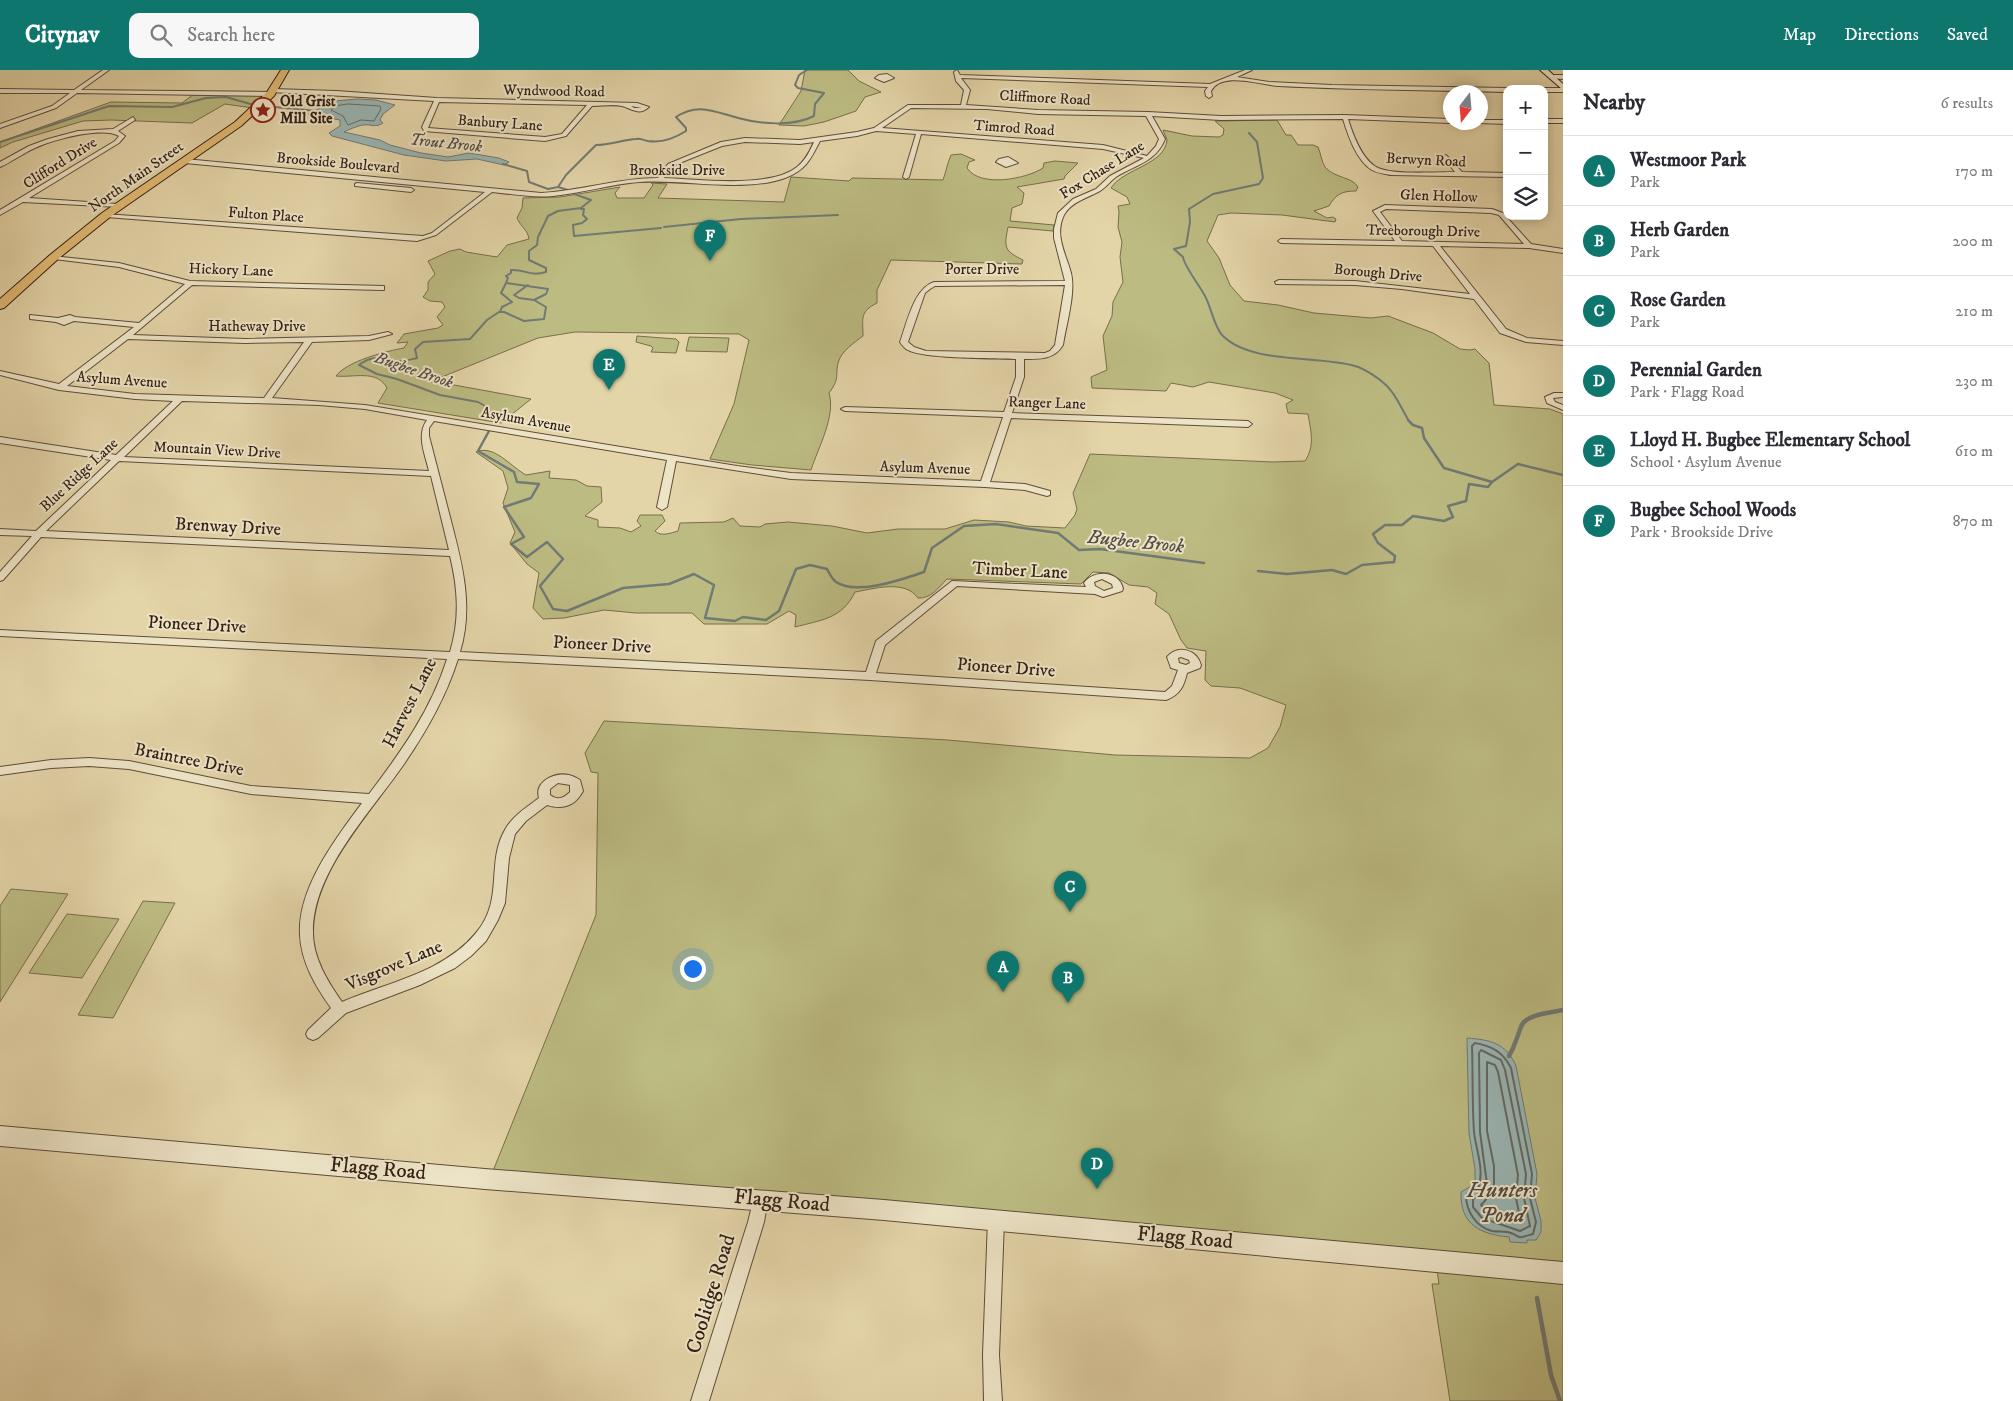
<!DOCTYPE html>
<html lang="en">
<head>
<meta charset="utf-8">
<style>
	body { margin:0; font-family:"IM FELL DW Pica",serif; background:#f7f7f7; color:#2b2b33 }
	.controls { position:absolute; right:15px; top:15px; display:grid; overflow:hidden; border-radius:10px; box-shadow:0 2px 12px #0003 }
	.controls button { width:45px; height:45px; display:grid; place-items:center; padding:0; border:0; border-bottom:1px solid #e1e1e2; background:#fff; color:#2b2b33; font:25px sans-serif }
	.compass { position:absolute; left:1443px; top:15px; width:45px; height:45px; border-radius:50%; background:#fff; box-shadow:0 2px 12px #0003; rotate:196deg }
	.you { position:absolute; left:692px; top:898px; width:18px; height:18px; margin:-12px; border:4px solid #fff; border-radius:50%; background:#1a73e8; box-shadow:0 0 0 8px #1a73e833 }
	.badge { display:grid; place-items:center; width:32px; height:32px; border-radius:50%; background:#0f766e; color:#fff; font-size:16px; font-weight:700 }
	.pin { position:absolute; translate:-50% -41px; filter:drop-shadow(0 1px 2px #0008) }
	.pin::after { content:''; position:absolute; top:26px; width:18px; height:15px; background:inherit; clip-path:polygon(0 0,100% 0,50% 100%) }
	.list { margin:0; padding:0; list-style:none }
	h2 { display:flex; justify-content:space-between; align-items:center; height:65px; margin:0; padding:0 20px; font-size:21px }
	h2 small { font-size:16px; font-weight:400; color:#7c7c81 }
	.list li { display:grid; grid-template-columns:32px 1fr auto; gap:15px; align-items:center; box-sizing:border-box; height:70px; padding:0 20px; border-top:1px solid #e1e1e2 }
	.list b { display:block; font-size:19px; white-space:nowrap }
	.list p { margin:0; font-size:16px; white-space:nowrap; color:#7c7c81 }
	.list em { font-size:16px; font-style:normal; color:#7c7c81 }
	.icon { flex:none; width:28px; height:28px; fill:none; stroke:currentColor; stroke-width:2; stroke-linecap:round; stroke-linejoin:round }
	.map { position:relative; flex:none; width:1563px; height:1331px; overflow:hidden }
	header { display:flex; align-items:center; gap:30px; box-sizing:border-box; height:70px; padding:0 25px; background:#0f766e; color:#fff }
	header strong { font-size:24px }
	nav { display:flex; gap:28px; margin-inline-start:auto; font-size:18px }
	.search { width:350px; height:45px; background:#f7f7f7; display:flex; align-items:center; gap:12px; box-sizing:border-box; padding:0 18px; border-radius:10px; color:#7c7c81; font-size:19px }
	main { display:flex }
	aside { flex:1; background:#fff }
	.map>svg:first-child { display:block }
</style>
</head>
<body>
<header>
<strong>Citynav</strong>
<div class="search"><svg class="icon" aria-label="search" viewBox="0 0 24 24"><circle cx="10" cy="10" r="6"/><path d="M15 15l6 6"/></svg>Search here</div>
<nav><a>Map</a><a>Directions</a><a>Saved</a></nav>
</header>
<main>
<div class="map">
<svg width="1563" height="1331" viewBox="0 0 1563 1331">
	<rect width="100%" height="100%" fill="#e4d5a9"/>
	<filter id="stains"><feTurbulence type="fractalNoise" baseFrequency=".004" numOctaves="4"/><feColorMatrix values="0 0 0 0 .2 0 0 0 0 .09 0 0 0 0 .02 0 0 0 .5 -.17"/></filter>
	<radialGradient id="worn" r=".72"><stop offset=".6" stop-color="#630" stop-opacity="0"/><stop offset="1" stop-color="#630" stop-opacity=".3"/></radialGradient>
	<g fill="#bcbb82" stroke="#786e4c">
		<polygon points="805,0 848,0 859,11 881,22 865,27 856,41 824,52 804,56 779,55 801,21"/>
		<polygon points="194,24 262,25 260,31 253,38 225,34 192,53 111,50 83,51 13,72 0,78 0,72 111,32 182,33"/>
		<path d="M1277,50L1286,65H1291L1298,75H1313L1318,77C1321,84 1322,95 1327,99C1336,108 1352,107 1358,117L1356,121C1342,121 1336,124 1329,136L1314,141L1327,148L1333,147L1336,149L1335,152L1282,145L1231,143L1218,145L1207,171L1219,188L1230,215L1244,231L1278,235L1314,243L1371,248L1388,246L1433,263L1460,279L1470,280L1475,279L1489,293L1494,335L1550,339L1563,344V1192L493,1101L596,845L598,703L591,702L585,683L604,651L948,670L1115,685L1250,688L1268,678L1280,657L1286,635L1240,618L1211,616L1205,610L1206,581L1187,578L1181,570L1169,544L1155,534L1157,523L1148,517L1129,515L1109,503L1093,502L1081,514L947,509C939,517 931,529 918,528C905,509 873,519 855,522C842,549 821,550 795,557L796,545L789,541L767,554H704L692,543H636L604,540L564,548L543,549L533,538L539,503L527,494L510,473L515,462L503,433L508,418L503,401L476,382C494,374 511,397 526,405L550,401L549,408L576,410L587,416L601,417L602,432L585,446L598,450V457L620,458L631,462L641,456L637,451L640,445H662L665,451L655,461C661,467 671,463 678,461L680,453L724,452L733,448L740,456L760,457L765,454L788,452L832,456L867,463L898,459H945L974,450L1009,452L1026,456L1065,458L1075,445L1077,439L1073,423L1090,384L1273,392L1305,391C1315,376 1311,362 1308,344L1288,343L1286,334L1293,330L1275,323L1209,312L1193,317L1171,313L1166,321L1092,318L1091,307L1107,300L1103,266L1112,246L1113,232L1123,212L1120,187L1122,172L1118,157L1119,142L1118,136L1130,134L1127,127L1111,118C1124,98 1165,95 1167,70L1163,60L1192,66L1219,67L1223,65L1224,59L1215,51Z"/>
		<path d="M961,84L975,90L969,92L967,98C980,118 1026,109 1043,98L1044,93L1055,91L1078,93L1065,106L1064,109L1017,117L1024,123L1022,134L1012,138L1010,151L1054,155L1053,161L1008,157C1004,177 1004,181 1023,190L1022,194L891,190L877,220V233C859,242 863,249 863,266C854,273 841,281 838,293C835,308 840,308 829,323C836,346 818,378 811,400L752,395L710,389L734,334L749,270L739,264L575,262L538,268L432,311L531,329L501,353L378,333L387,318C377,299 353,308 336,306C347,291 387,281 404,278L408,272L397,273L404,264L438,258L443,255L437,247L445,237L442,232L430,231L423,227L428,220V212L435,204L428,191L450,181L460,179L466,182L497,187L507,175L529,169C528,160 520,156 517,148L522,138L523,128L560,127L620,117L615,123L617,128H644L653,115L651,113L667,114L658,128L784,132L791,107L849,111L852,108L943,110C946,102 947,94 951,85Z"/>
		<polygon points="637,266 676,269 679,272 676,283 651,282 653,278 651,276 636,272"/>
		<polygon points="689,267 729,268 727,282 686,281"/>
		<polygon points="11,819 68,824 0,932 0,836"/>
		<polygon points="143,831 175,833 113,948 78,945"/>
		<polygon points="67,844 119,849 82,908 29,903"/>
		<polygon points="1437,1200 1563,1211 1563,1331 1450,1331 1432,1214 1439,1214"/>
	</g>
	<g fill="#9ab6b4" stroke="#717a74">
		<path d="M358,29L376,30L395,35L383,44L380,50L383,53C376,58 371,54 363,55C357,56 348,60 344,62L380,70L390,75L421,83L448,87L469,83L499,88L509,92L504,95L477,89L446,91L404,85L332,66L329,63L340,56V50L308,44L334,31Z"/>
		<path d="M1467,968C1491,970 1506,973 1516,996L1537,1104L1535,1128L1541,1151V1162L1536,1170H1527V1173L1510,1172L1509,1167C1480,1164 1460,1155 1461,1122L1475,1114V1099L1469,1063Z"/>
	</g>
	<g fill="none" stroke-linecap="round" stroke-linejoin="round">
		<polygon stroke="#666b64" stroke-width="1" points="348,34 380,36 381,39 374,51 361,50 348,55 343,46 331,40 336,36"/>
		<g stroke="#666b64" stroke-width="2">
			<path d="M1475,973C1492,976 1503,982 1511,998L1532,1104L1530,1128L1536,1152L1533,1164C1512,1170 1525,1167 1508,1162C1503,1161 1497,1162 1492,1161C1476,1157 1466,1141 1466,1125L1478,1119C1485,1101 1476,1080 1474,1062C1472,1033 1473,1004 1472,976Z"/>
			<polygon points="1481,980 1501,990 1505,1000 1526,1104 1524,1128 1530,1156 1520,1161 1482,1148 1473,1137 1473,1129 1484,1122 1487,1114 1480,1062 1479,983"/>
			<polygon points="1487,992 1495,995 1498,1002 1518,1105 1516,1128 1520,1148 1518,1151 1493,1145 1481,1135 1491,1124 1494,1114 1494,1096 1487,1061"/>
		</g>
		<g stroke="#717a74" stroke-width="2">
			<path d="M1249,63L1257,72L1263,108L1259,114L1213,124L1189,139L1190,152L1186,176L1174,179L1183,187C1184,196 1200,216 1205,226C1211,237 1214,256 1222,265C1251,295 1318,285 1355,296C1365,299 1379,308 1387,316C1397,326 1402,340 1409,351"/>
			<polyline points="0,72 109,36 172,37 206,28 226,27 254,35 316,41"/>
			<path d="M503,94L527,101L529,112L548,119L558,117L566,105L596,75C610,75 622,70 636,69C640,68 643,70 648,71C661,73 675,68 686,61V58L676,47C698,32 715,42 738,48C760,54 793,57 814,46L815,34L824,23L798,18L795,15L799,5L807,0"/>
			<polyline points="558,117 571,121"/>
			<polyline points="581,139 584,139 583,145 587,149 582,153 573,155 574,166 661,158"/>
			<polyline points="664,157 741,149 838,145"/>
			<polyline points="528,215 514,225 519,228 534,230"/>
			<polyline points="500,242 502,237 512,232 501,223 506,213"/>
			<path d="M487,347V337L478,332L440,325L397,309L377,304L359,295C374,283 384,290 401,291C407,291 412,289 417,288L415,279L423,272L470,269L487,250L499,242H504L524,251L544,249L546,237L534,230L546,224L548,219L506,213L508,208L506,206L511,203V200C526,199 529,207 546,202V198L529,190V181L537,175L538,167L548,146L558,141L581,138L591,130L574,124"/>
		</g>
		<g stroke="#717a74" stroke-width="2.5">
			<polyline points="1408,350 1413,355 1422,358 1424,368 1444,398 1492,412"/>
			<path d="M489,361L478,381L514,402L517,412L539,414L531,428L504,437L524,467L511,474L527,487L547,472L563,489L540,516L553,539L567,541L623,518L669,514L694,504L714,515L705,548L735,551L743,547L766,550L779,541L796,499L810,495L827,499C829,503 832,509 836,512C857,526 903,509 924,502L932,478L964,456L996,454L1058,463L1079,480L1100,479L1204,493"/>
			<polyline points="1258,501 1287,504 1332,500 1346,504 1362,495 1394,492 1395,486 1378,473 1373,464 1385,455 1402,455 1413,446 1444,451 1453,447 1448,436 1466,431 1469,414 1488,417 1492,412 1518,394 1563,405"/>
		</g>
		<g stroke="#717a74" stroke-width="4.5">
			<path d="M1509,986C1516,974 1516,969 1521,957C1525,944 1551,943 1563,940"/>
			<polyline points="1537,1228 1551,1305 1560,1331"/>
		</g>
		<defs>
			<g id="minor">
				<polygon points="103,0 109,0 81,20 271,22 274,24 271,26 77,23 56,38 0,58 0,54 52,36 70,23 0,23 0,19 74,20"/>
				<path d="M957,0L960,5L1210,14L1245,0H1252L1237,7L1269,12L1332,15L1507,18L1508,19H1507V22C1431,20 1355,20 1279,16C1260,15 1222,1 1211,21L1212,26L1209,28L1206,26L1205,21L1208,17L961,8L970,20L966,35L1038,40L1148,42L1221,46L1345,45L1450,49V53L1348,49C1353,65 1362,90 1378,98C1393,105 1437,102 1455,102L1443,87L1446,85L1462,102L1507,103V107L1391,105C1385,104 1377,103 1372,100C1356,90 1348,65 1343,49L1221,50L1152,46L1165,69C1156,92 1135,95 1116,107C1109,112 1105,119 1098,122C1087,128 1071,132 1064,145C1054,165 1066,184 1071,203C1076,223 1066,255 1063,275C1054,290 1039,289 1024,289V307L1012,343L1248,351L1252,354L1248,357L1011,348L990,412L1025,414L1050,421V425L1047,426L1025,420L985,417L791,409L676,391L667,437L662,440L657,437L667,390L434,351L429,358V366C436,393 443,420 450,447C462,493 474,536 460,582L866,602L876,571L952,511L1086,517L1084,513C1094,499 1120,501 1123,519L1122,521L1103,527L1095,524L957,516L885,575L876,603L1165,622L1172,616L1178,600L1171,598L1167,587C1178,574 1197,580 1201,595L1200,598L1187,603C1184,616 1180,625 1166,630L870,610L458,589C446,627 426,662 404,694C371,742 312,802 313,863C313,888 328,912 342,932C388,912 443,903 476,863C505,829 485,792 506,758C514,745 527,737 539,728C534,711 555,702 569,705C573,706 577,708 580,710L583,721C575,736 563,740 547,735L526,751L515,764L509,788L505,833L498,850L486,871L471,886L455,898L420,915L346,943L318,968L313,970L308,968L306,964L308,960L331,938C316,917 301,892 300,865C297,819 336,768 362,733L251,724L129,699L89,696L51,698L0,705V697L51,690L89,688L129,691L251,716L369,724C401,682 431,640 447,589L0,566V560L450,582C460,549 458,519 450,486L41,467L3,510L0,511V502L32,466L0,465V459L36,461L111,390L0,373V367L116,385L173,331L135,329L59,320L0,305V301L59,314L134,257L74,251L64,255L56,252L30,249V245L58,248L70,245L75,247L139,253L185,214L119,197L54,189L52,188V186L119,193L190,211L384,216V220H381L192,215L133,265L245,269L369,266L388,262L392,264L369,270L312,272L272,328L365,335L737,396L791,403L981,411L1003,347L845,341L841,339L845,337L1004,342L1016,307V289C995,288 923,289 908,280C905,279 902,275 900,272C907,253 914,218 934,212L1065,211L1054,168V159L1058,143L1073,129L1096,119L1110,106L1144,88L1103,79L921,64L909,107L906,109L903,107L916,64L876,61L857,66L820,71C810,90 806,100 785,108C743,123 684,109 640,112C611,114 583,123 553,126C533,128 512,124 492,122L436,165L417,171L106,147L103,145L104,144L423,166L432,163L485,122L185,93L182,91L185,89L541,123C580,121 618,108 658,108L668,94L721,72L745,68L800,70L857,62L874,58L908,35H961L964,20L956,11L954,2ZM911,38L987,39L1038,44L1146,46L1159,69L1156,76L1147,86L1103,75L882,58ZM745,72L800,74L814,72C810,81 805,91 797,97C770,119 697,109 664,108L672,96L722,76ZM1065,215L1055,275L1050,281L1045,283L926,281L914,277L908,272L925,223L930,219L935,216ZM128,269L245,273L304,272L264,328L135,324L67,316ZM182,331L319,335L365,339L427,350C416,365 425,384 429,401L124,387ZM119,391L431,406L449,480L46,461ZM1102,509L1112,514L1113,518L1104,521L1095,516L1094,512ZM1181,587L1189,590L1190,593L1186,595L1179,593L1178,588ZM558,713L570,715V722C564,728 558,731 550,725V719Z"/>
				<polygon points="887,4 894,8 884,12 875,8 879,5"/>
				<polygon points="1552,5 1563,5 1563,9 1550,8"/>
				<polygon points="1544,18 1563,18 1563,22 1544,22 1544,19 1543,19"/>
				<path d="M273,19L336,21L437,28L637,33L649,37C639,46 633,39 622,36C613,34 602,36 592,36L566,66L545,71L424,61L422,57L434,31L271,22ZM439,32L587,35L562,64L545,67L428,58ZM631,36L642,38H634Z"/>
				<path d="M133,47L135,50L118,61L125,66L119,73L29,128L118,134L121,136L120,137L23,132L0,145V140L115,71L119,66C102,56 52,70 35,78C23,83 12,92 0,97V92L29,76L48,69L78,61L113,59Z"/>
				<rect x="1544" y="49" width="19" height="4"/>
				<polygon points="1480,50 1507,50 1507,54 1478,53 1480,52"/>
				<polygon points="1008,87 1018,93 1006,97 996,92 999,89"/>
				<polygon points="357,113 411,118 414,120 411,122 355,116 355,114"/>
				<path d="M1385,135L1492,139L1503,143L1531,174L1563,179V183L1529,178L1440,176L1506,259L1527,268L1563,271V275L1526,272L1500,263L1474,229L1402,219L1355,215L1276,214L1275,212L1279,210L1355,211L1470,224L1433,176L1281,173L1278,171L1281,169L1395,171L1373,141ZM1386,139L1491,143L1499,145L1524,174L1402,171L1380,142Z"/>
				<polygon points="1554,323 1563,323 1563,327 1553,328 1555,332 1563,335 1563,340 1547,333 1545,327"/>
				<polygon points="760,1121 765,1124 768,1129 764,1152 709,1331 691,1331 748,1152 755,1124"/>
				<polygon points="996,1142 1002,1144 1004,1150 999,1285 1002,1331 984,1331 983,1285 988,1150 990,1144"/>
			</g>
			<polygon id="tertiary" points="0,1056 485,1099 884,1130 1563,1192 1563,1214 884,1150 485,1119 0,1076"/>
			<polygon id="secondary" points="1540,0 1548,0 1563,14 1563,20"/>
			<polygon id="primary" points="281,0 289,0 274,26 241,56 110,147 58,189 4,238 0,239 0,229 50,185 102,143 235,52 267,22"/>
		</defs>
		<use href="#minor" stroke="#5f4d3a" stroke-width="2"/>
		<use href="#tertiary" stroke="#5f4d3a" stroke-width="2"/>
		<use href="#secondary" stroke="#332015" stroke-width="2"/>
		<use href="#primary" stroke="#332015" stroke-width="2"/>
		<use href="#minor" fill="#ede4c7" fill-rule="evenodd"/>
		<use href="#tertiary" fill="#ede4c7" fill-rule="evenodd"/>
		<use href="#secondary" fill="#ede4c7" fill-rule="evenodd"/>
		<use href="#primary" fill="#e2ba74" fill-rule="evenodd"/>
	</g>
	<defs>
		<symbol id="sight-ring" viewBox="-11 -11 22 22"><circle r="9.5" fill="#ede4c7" stroke="#8f2418" stroke-width="1.5"/><path d="M0-6L1.8-2.2L6-1.7L2.9 1.2L3.7 5.4L0 3.3L-3.7 5.4L-2.9 1.2L-6-1.7L-1.8-2.2Z" fill="#8f2418"/></symbol>
	</defs>
	<g fill-rule="evenodd">
		<use href="#sight-ring" x="249" y="26" width="28" height="28"/>
	</g>
	<g text-anchor="middle" dominant-baseline="central" stroke-width="4" stroke-linejoin="round" paint-order="stroke">
		<g font-size="15" fill="#332015" stroke="#ede4c7">
			<text transform="translate(554 21) rotate(1)">Wyndwood Road</text>
			<text transform="translate(1045 28) rotate(3)">Cliffmore Road</text>
			<text transform="translate(500 53) rotate(4)">Banbury Lane</text>
			<text transform="translate(1014 58) rotate(4)">Timrod Road</text>
			<text transform="translate(1426 90) rotate(3)">Berwyn Road</text>
			<text transform="translate(60 93) rotate(-32)">Clifford Drive</text>
			<text transform="translate(338 93) rotate(5)">Brookside Boulevard</text>
			<text x="677" y="100">Brookside Drive</text>
			<text transform="translate(1102 100) rotate(-32)">Fox Chase Lane</text>
			<text transform="translate(136 107) rotate(-35)">North Main Street</text>
			<text transform="translate(1439 126) rotate(2)">Glen Hollow</text>
			<text transform="translate(266 145) rotate(4)">Fulton Place</text>
			<text transform="translate(1423 161) rotate(1)">Treeborough Drive</text>
			<text x="982" y="199">Porter Drive</text>
			<text transform="translate(231 200) rotate(2)">Hickory Lane</text>
			<text transform="translate(1378 203) rotate(5)">Borough Drive</text>
			<text x="257" y="256">Hatheway Drive</text>
			<text transform="translate(122 310) rotate(4)">Asylum Avenue</text>
			<text transform="translate(1047 333) rotate(2)">Ranger Lane</text>
			<text transform="translate(526 350) rotate(10)">Asylum Avenue</text>
			<text transform="translate(217 380) rotate(3)">Mountain View Drive</text>
			<text transform="translate(925 398) rotate(2)">Asylum Avenue</text>
			<text transform="translate(79 405) rotate(-43)">Blue Ridge Lane</text>
		</g>
		<g font-size="15" font-weight="bold" fill="#332015" stroke="#ede4c7" text-anchor="start">
			<text x="280" y="31">Old Grist<tspan x="280" dy="17">Mill Site</tspan></text>
		</g>
		<g font-size="16" font-style="italic" fill="#524d45" stroke="#ede4c7">
			<text transform="translate(446 73) rotate(6)">Trout Brook</text>
			<text transform="translate(414 300) rotate(19)">Bugbee Brook</text>
		</g>
		<g font-size="18" fill="#332015" stroke="#ede4c7">
			<text transform="translate(228 457) rotate(3)">Brenway Drive</text>
			<text transform="translate(1020 501) rotate(3)">Timber Lane</text>
			<text transform="translate(197 555) rotate(3)">Pioneer Drive</text>
			<text transform="translate(602 575) rotate(3)">Pioneer Drive</text>
			<text transform="translate(1006 598) rotate(4)">Pioneer Drive</text>
			<text transform="translate(410 633) rotate(-63)">Harvest Lane</text>
			<text transform="translate(189 690) rotate(11)">Braintree Drive</text>
			<text transform="translate(394 896) rotate(-23)">Visgrove Lane</text>
		</g>
		<g font-size="19" font-style="italic" fill="#524d45" stroke="#ede4c7">
			<text transform="translate(1136 472) rotate(6)">Bugbee Brook</text>
		</g>
		<g font-size="21" fill="#332015" stroke="#ede4c7">
			<text transform="translate(378 1099) rotate(5)">Flagg Road</text>
			<text transform="translate(782 1131) rotate(5)">Flagg Road</text>
			<text transform="translate(1185 1168) rotate(5)">Flagg Road</text>
			<text transform="translate(711 1224) rotate(-73)">Coolidge Road</text>
		</g>
		<g font-size="22" font-style="italic" fill="#524d45" stroke="#ede4c7">
			<text x="1502" y="1120">Hunters<tspan x="1502" dy="25">Pond</tspan></text>
		</g>
	</g>
	<rect width="100%" height="100%" filter="url(#stains)"/>
	<rect width="100%" height="100%" fill="url(#worn)"/>
</svg>
<div class="controls">
<button>+</button>
<button>−</button>
<button><svg class="icon" aria-label="layers" viewBox="0 0 24 24"><path d="M12 4l9 5-9 5-9-5zM3 14l9 5 9-5"/></svg></button>
</div>
<svg class="compass" viewBox="-18 -18 36 36"><path d="M0-13l5 13h-10z" fill="#e53935"/><path d="M0 13l5-13h-10z" fill="#7c7c81"/></svg>
<div class="you"></div>
<div class="pin badge" style="left:1003px;top:922px">A</div>
<div class="pin badge" style="left:1068px;top:933px">B</div>
<div class="pin badge" style="left:1070px;top:842px">C</div>
<div class="pin badge" style="left:1097px;top:1119px">D</div>
<div class="pin badge" style="left:609px;top:320px">E</div>
<div class="pin badge" style="left:710px;top:191px">F</div>
</div>
<aside>
<h2>Nearby<small>6 results</small></h2>
<ul class="list">
<li><span class="badge">A</span><div><b>Westmoor Park</b><p>Park</p></div><em>170 m</em></li>
<li><span class="badge">B</span><div><b>Herb Garden</b><p>Park</p></div><em>200 m</em></li>
<li><span class="badge">C</span><div><b>Rose Garden</b><p>Park</p></div><em>210 m</em></li>
<li><span class="badge">D</span><div><b>Perennial Garden</b><p>Park · Flagg Road</p></div><em>230 m</em></li>
<li><span class="badge">E</span><div><b>Lloyd H. Bugbee Elementary School</b><p>School · Asylum Avenue</p></div><em>610 m</em></li>
<li><span class="badge">F</span><div><b>Bugbee School Woods</b><p>Park · Brookside Drive</p></div><em>870 m</em></li>
</ul>
</aside>
</main>
</body>
</html>
